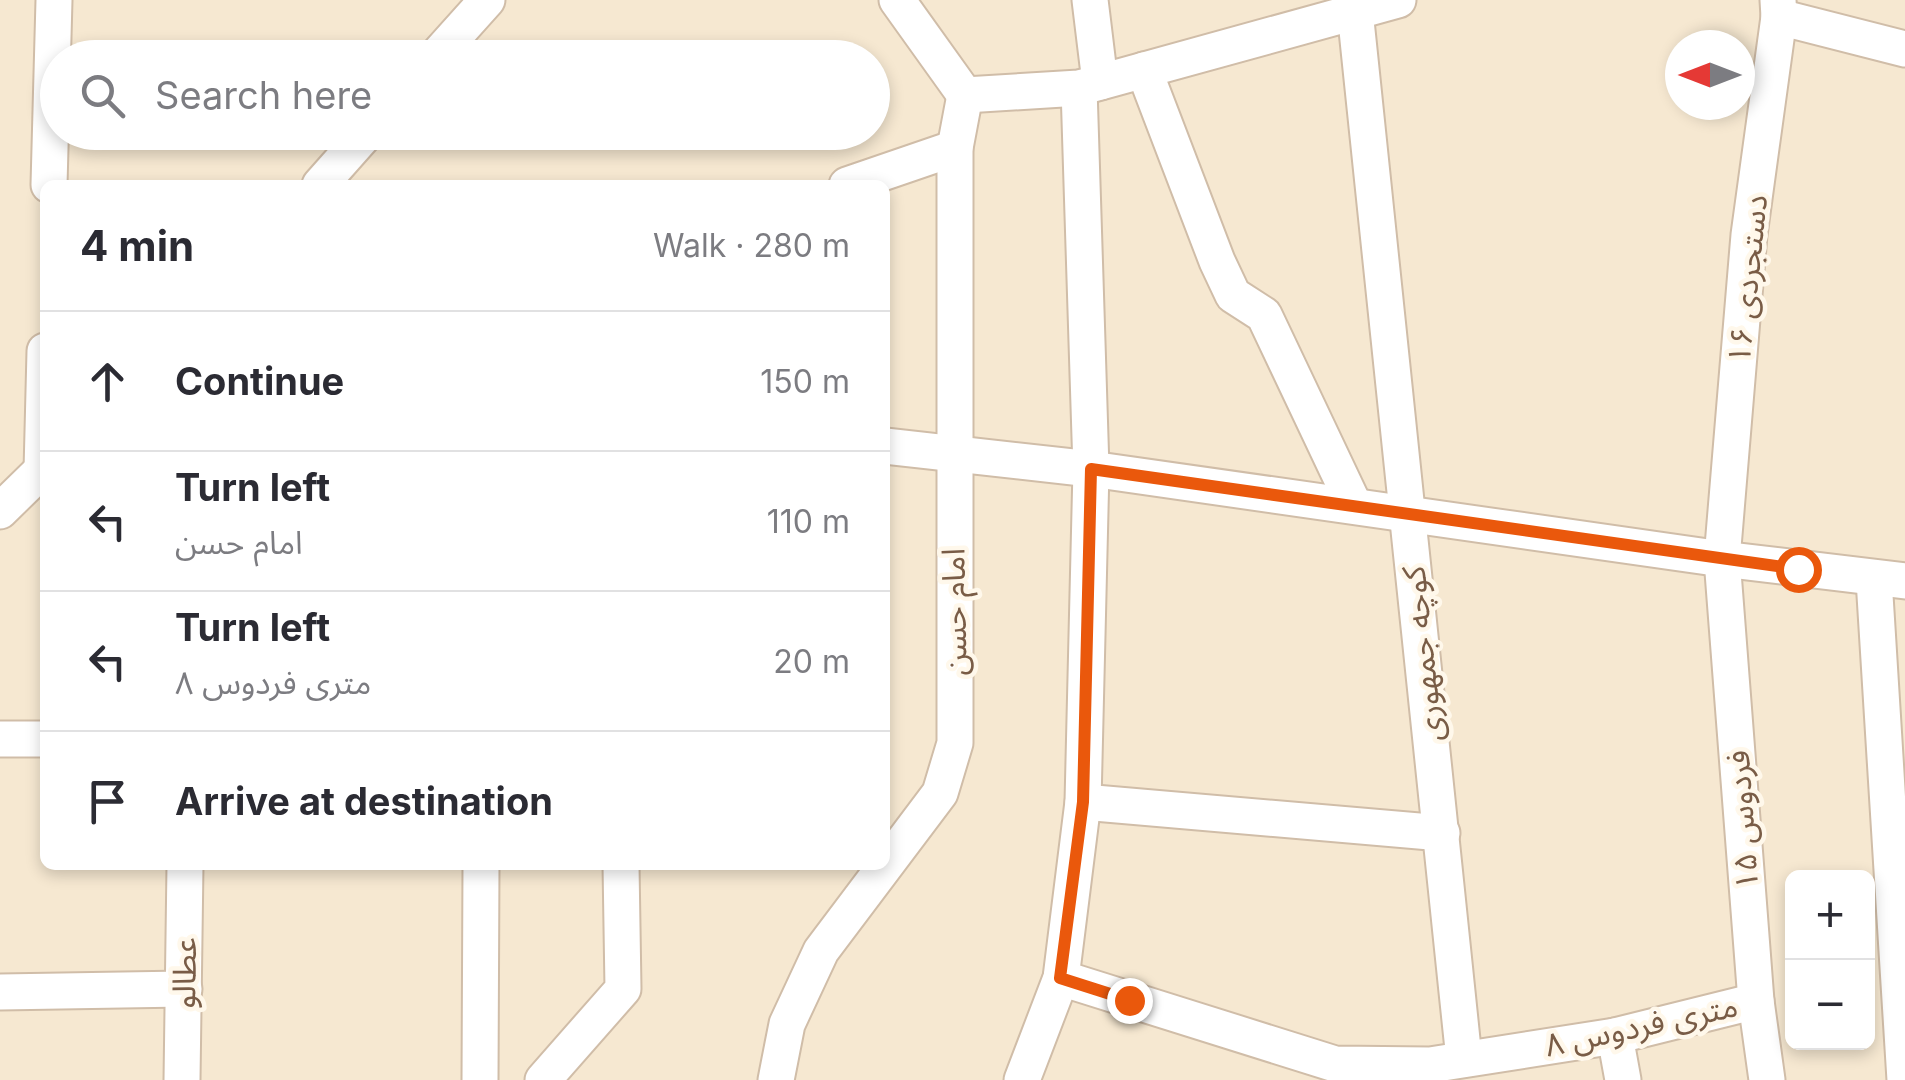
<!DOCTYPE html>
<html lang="en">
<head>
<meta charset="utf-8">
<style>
	body { margin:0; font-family:Inter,"Noto Sans Arabic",sans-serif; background:#f7f7f7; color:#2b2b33 }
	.controls { position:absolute; right:30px; bottom:30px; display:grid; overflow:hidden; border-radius:15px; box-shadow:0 5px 15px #0003 }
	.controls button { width:90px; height:90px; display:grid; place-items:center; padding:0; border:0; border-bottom:2px solid #e1e1e2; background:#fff; color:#2b2b33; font:50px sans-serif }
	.compass { position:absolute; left:1665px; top:30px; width:90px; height:90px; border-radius:50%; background:#fff; box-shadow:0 5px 15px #0003; rotate:270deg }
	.stop { position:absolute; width:30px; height:30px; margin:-22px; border:8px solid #ea580c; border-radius:50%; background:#fff }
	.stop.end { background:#ea580c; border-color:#fff; box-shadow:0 2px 10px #0008 }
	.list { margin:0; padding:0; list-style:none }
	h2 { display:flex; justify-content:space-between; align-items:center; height:130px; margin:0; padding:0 40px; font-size:42px }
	h2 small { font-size:32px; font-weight:400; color:#7c7c81 }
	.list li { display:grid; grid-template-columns:65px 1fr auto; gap:30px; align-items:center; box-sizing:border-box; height:140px; padding:0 40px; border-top:2px solid #e1e1e2 }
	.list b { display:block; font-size:38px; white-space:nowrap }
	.list p { margin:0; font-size:32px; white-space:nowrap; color:#7c7c81 }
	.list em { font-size:32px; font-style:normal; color:#7c7c81 }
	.icon { flex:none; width:55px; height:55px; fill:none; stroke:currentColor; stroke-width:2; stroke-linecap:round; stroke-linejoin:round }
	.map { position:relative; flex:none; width:1905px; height:1080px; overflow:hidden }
	.search { position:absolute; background:#fff; box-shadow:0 5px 15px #0003; left:40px; top:40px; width:850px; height:110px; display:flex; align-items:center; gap:25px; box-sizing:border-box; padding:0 35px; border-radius:55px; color:#7c7c81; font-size:38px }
	.panel { position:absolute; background:#fff; box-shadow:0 5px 15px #0003; left:40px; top:180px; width:850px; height:690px; border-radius:15px }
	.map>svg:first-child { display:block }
</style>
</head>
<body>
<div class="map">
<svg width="1905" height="1080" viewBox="0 0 1905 1080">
	<rect width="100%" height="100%" fill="#fef5e3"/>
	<path fill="#f6e8d1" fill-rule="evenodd" d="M0,0H1905V1080H0ZM1680,45H1740V105H1680ZM58,58H872V132H58ZM45,185H885V865H45ZM1792,878H1868V1042H1792Z"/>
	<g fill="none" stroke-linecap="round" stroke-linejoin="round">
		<defs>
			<g id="minor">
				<polyline points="897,0 965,95"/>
				<polyline points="1090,0 1100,82"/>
				<polyline points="1355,11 1464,1059"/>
				<polyline points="1779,17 1905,49"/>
				<polyline points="435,58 487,0"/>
				<polyline points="1144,70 1217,261 1233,295 1264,315 1354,505"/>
				<polyline points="965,95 1079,88 1398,0"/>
				<polyline points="49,185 54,0"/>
				<polyline points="320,185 367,132"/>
				<polyline points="847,185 955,148"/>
				<polyline points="885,446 1091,469 1722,559 1905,581"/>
				<polyline points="42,471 45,351"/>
				<polyline points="0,511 45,467"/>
				<polyline points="1874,579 1905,1080"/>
				<polyline points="0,739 45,739"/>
				<polyline points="1083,802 1442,833"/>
				<polyline points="1061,978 1335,1064 1430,1065 1615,1036 1756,1001"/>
				<polyline points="0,992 184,989"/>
				<polyline points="1615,1036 1623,1080"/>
				<polyline points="182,1080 185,865"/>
				<polyline points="480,1080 481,865"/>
				<polyline points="543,1080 623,989 621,865"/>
				<polyline points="776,1080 787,1024 821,951 940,793 955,743 955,148 965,95"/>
				<polyline points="1022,1080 1061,978 1083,802 1091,469 1079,88"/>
				<polyline points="1767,1080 1756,1001 1722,559 1749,235 1779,17 1778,0"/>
			</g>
		</defs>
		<use href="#minor" stroke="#d0bda8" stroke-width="39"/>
		<use href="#minor" stroke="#fff" stroke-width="35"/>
	</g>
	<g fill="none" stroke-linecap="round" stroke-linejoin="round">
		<polyline stroke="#ea580c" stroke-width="12" points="1129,1000 1060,978 1083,802 1091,469 1798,569"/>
	</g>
	<g text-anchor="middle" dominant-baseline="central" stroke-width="9" stroke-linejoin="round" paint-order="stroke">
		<g font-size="32" fill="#795c46" stroke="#fff8eb">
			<text transform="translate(1747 279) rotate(-84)">دستجردی ۱۶</text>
			<text transform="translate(954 612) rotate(-91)">امام حسن</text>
			<text transform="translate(1422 654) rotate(-96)">کوچه جمهوری</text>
			<text transform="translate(1742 820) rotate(-94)">فردوس ۱۵</text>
			<text transform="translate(184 973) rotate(-89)">عطالو</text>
			<text transform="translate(1641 1025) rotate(-12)">۸ متری فردوس</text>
		</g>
	</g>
</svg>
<div class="controls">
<button>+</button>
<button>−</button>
</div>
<svg class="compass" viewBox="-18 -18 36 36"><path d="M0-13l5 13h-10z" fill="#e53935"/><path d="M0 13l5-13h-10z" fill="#7c7c81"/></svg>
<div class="stop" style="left:1798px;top:569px"></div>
<div class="stop end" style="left:1129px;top:1000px"></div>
<div class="search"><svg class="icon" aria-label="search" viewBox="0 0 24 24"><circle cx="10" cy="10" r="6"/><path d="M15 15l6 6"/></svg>Search here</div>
<section class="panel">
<h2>4 min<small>Walk · 280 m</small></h2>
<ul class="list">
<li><svg class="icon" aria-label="ahead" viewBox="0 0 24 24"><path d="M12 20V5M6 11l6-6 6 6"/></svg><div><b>Continue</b></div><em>150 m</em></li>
<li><svg class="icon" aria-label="left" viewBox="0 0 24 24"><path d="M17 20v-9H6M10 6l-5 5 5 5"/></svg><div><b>Turn left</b><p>امام حسن</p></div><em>110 m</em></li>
<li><svg class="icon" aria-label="left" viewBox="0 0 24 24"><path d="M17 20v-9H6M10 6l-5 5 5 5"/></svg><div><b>Turn left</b><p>۸ متری فردوس</p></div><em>20 m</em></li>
<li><svg class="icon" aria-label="arrive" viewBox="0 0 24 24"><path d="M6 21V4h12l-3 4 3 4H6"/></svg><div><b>Arrive at destination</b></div></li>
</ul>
</section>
</div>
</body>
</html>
